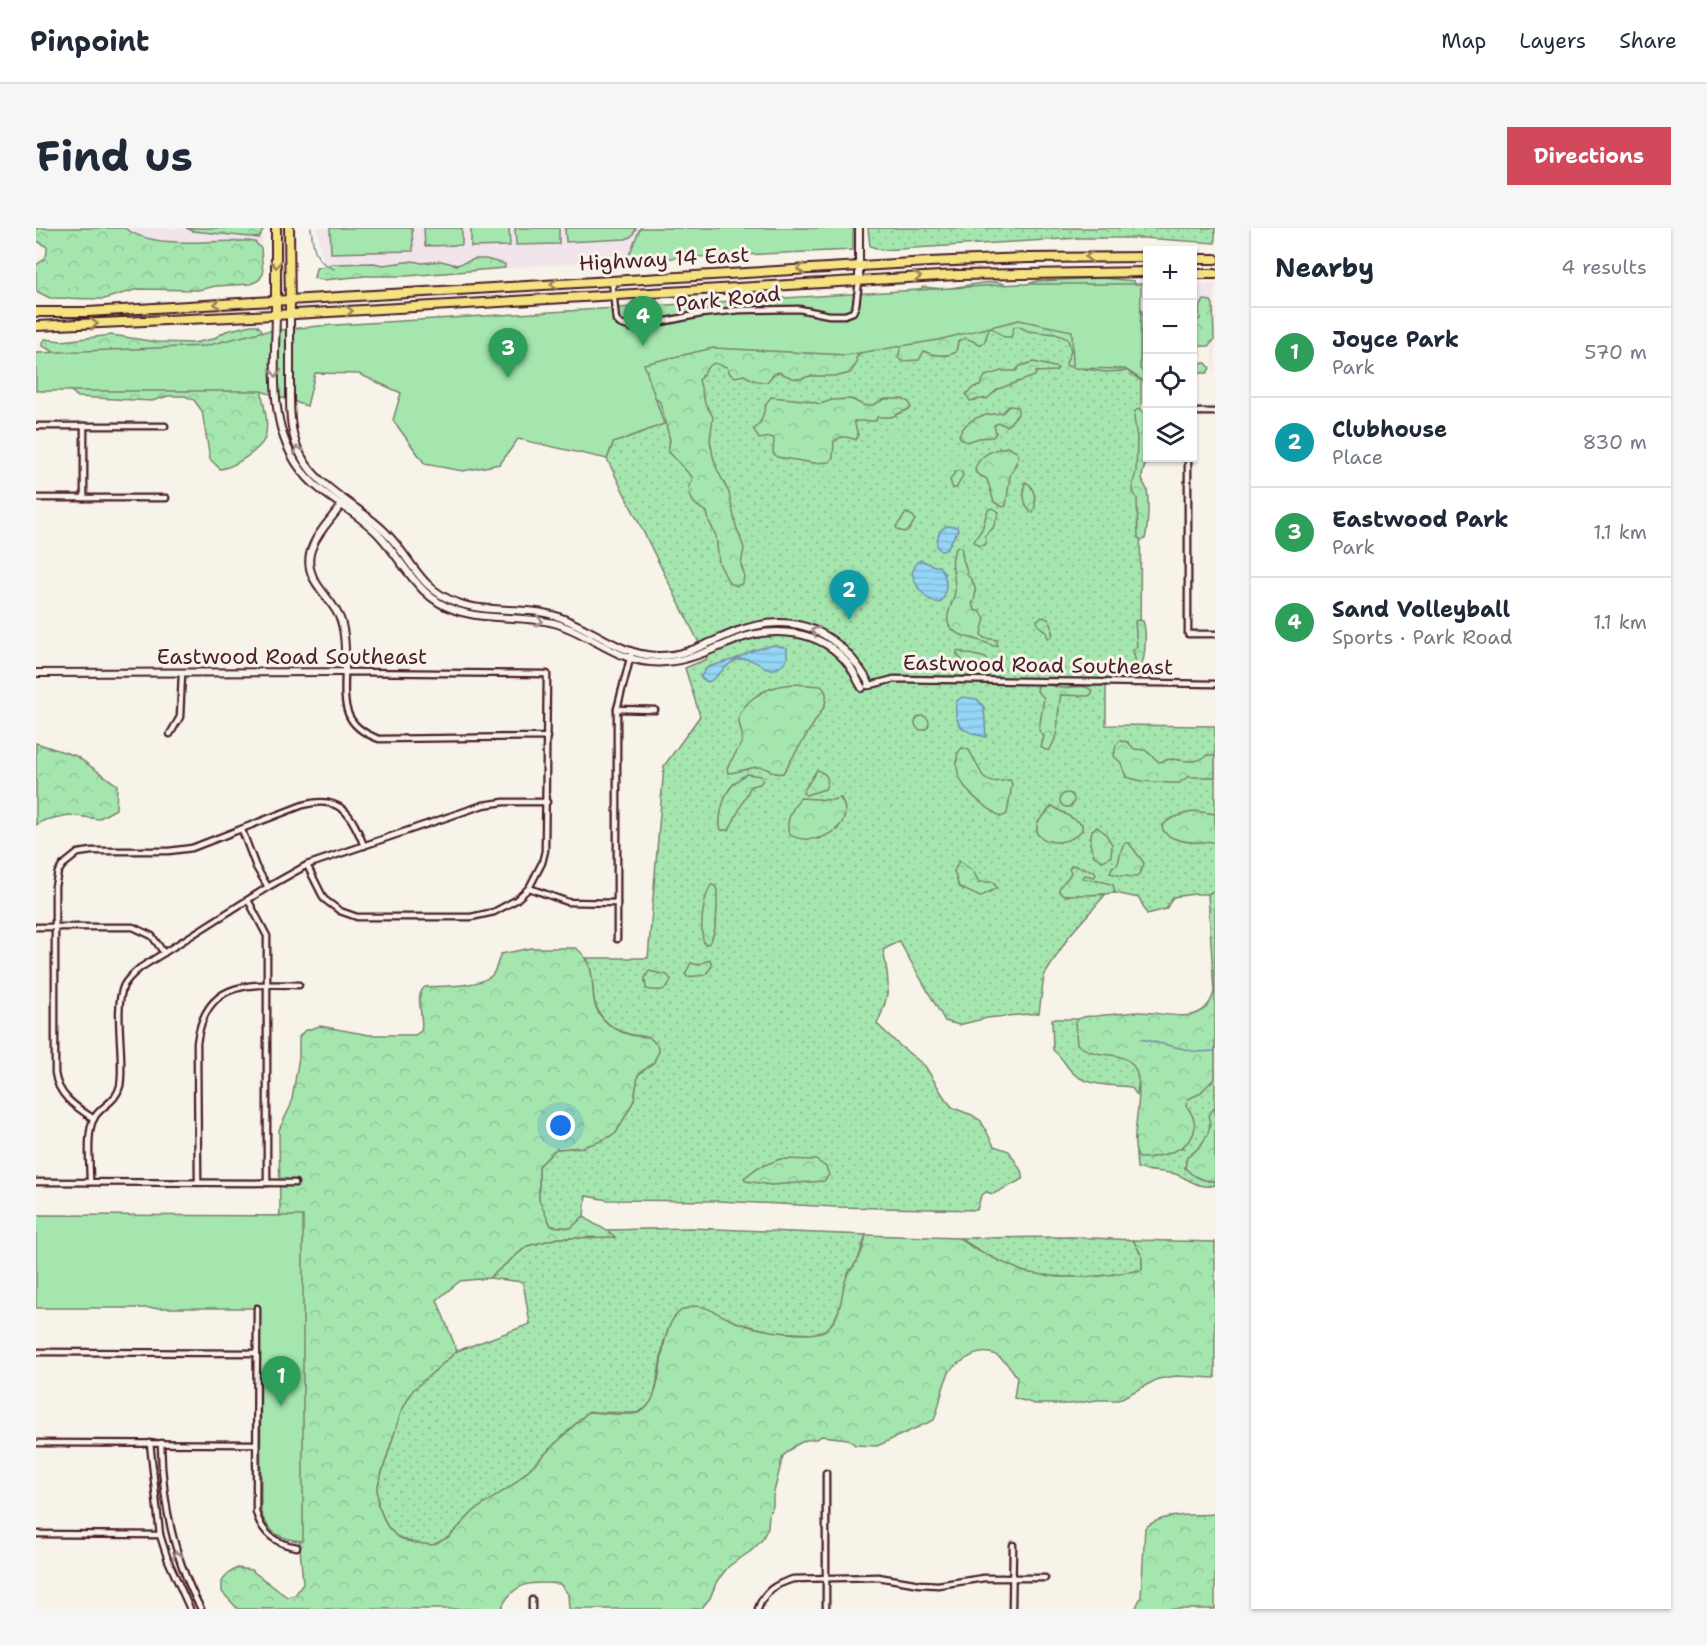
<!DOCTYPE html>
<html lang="en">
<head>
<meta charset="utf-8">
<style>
	body { margin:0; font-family:"Shantell Sans",sans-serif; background:#f6f6f7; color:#1f2937 }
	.controls { position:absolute; right:18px; top:18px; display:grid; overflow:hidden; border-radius:0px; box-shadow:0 2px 4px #0004 }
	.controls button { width:54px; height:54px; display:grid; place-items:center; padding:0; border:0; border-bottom:2px solid #e0e1e3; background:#fff; color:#1f2937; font:30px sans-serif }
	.you { position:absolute; left:525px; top:898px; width:21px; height:21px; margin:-15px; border:4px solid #fff; border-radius:50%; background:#1a73e8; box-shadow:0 0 0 9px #1a73e833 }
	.badge { display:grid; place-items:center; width:39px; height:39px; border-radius:50%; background:#d1495b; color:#fff; font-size:20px; font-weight:700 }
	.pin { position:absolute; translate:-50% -50px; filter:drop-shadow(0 2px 3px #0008) }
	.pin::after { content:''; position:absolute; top:32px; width:21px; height:18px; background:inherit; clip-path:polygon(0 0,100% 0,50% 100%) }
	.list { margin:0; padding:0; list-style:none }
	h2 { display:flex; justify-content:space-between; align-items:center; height:78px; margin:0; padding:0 24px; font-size:26px }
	h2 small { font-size:20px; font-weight:400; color:#747a83 }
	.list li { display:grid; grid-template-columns:39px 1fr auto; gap:18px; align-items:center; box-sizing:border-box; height:90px; padding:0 24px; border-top:2px solid #e0e1e3 }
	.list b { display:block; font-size:22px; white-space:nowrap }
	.list p { margin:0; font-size:20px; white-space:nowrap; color:#747a83 }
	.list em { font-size:20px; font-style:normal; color:#747a83 }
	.icon { flex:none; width:33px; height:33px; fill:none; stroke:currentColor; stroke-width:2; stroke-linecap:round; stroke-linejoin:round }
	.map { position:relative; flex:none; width:1179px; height:1381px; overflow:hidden; border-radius:0px }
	header { display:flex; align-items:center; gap:36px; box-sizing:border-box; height:84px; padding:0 30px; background:#fff; border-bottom:2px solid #e0e1e3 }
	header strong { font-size:28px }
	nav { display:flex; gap:33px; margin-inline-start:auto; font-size:21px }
	.intro { display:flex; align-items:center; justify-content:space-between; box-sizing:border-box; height:144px; padding:0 36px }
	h1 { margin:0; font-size:42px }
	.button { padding:15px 27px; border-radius:0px; background:#d1495b; color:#fff; font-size:21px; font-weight:700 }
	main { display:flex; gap:36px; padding:0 36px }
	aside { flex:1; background:#fff; border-radius:0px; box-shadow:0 2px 4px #0004 }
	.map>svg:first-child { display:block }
</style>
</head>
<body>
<header>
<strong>Pinpoint</strong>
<nav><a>Map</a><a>Layers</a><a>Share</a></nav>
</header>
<div class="intro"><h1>Find us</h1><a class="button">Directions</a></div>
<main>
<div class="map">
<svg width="1179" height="1381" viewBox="0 0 1179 1381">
	<defs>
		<pattern id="grass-dots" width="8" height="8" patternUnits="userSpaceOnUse" patternTransform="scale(1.5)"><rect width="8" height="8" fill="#a5e6af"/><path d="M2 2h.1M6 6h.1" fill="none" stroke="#90c597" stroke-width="1.8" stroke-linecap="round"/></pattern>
		<pattern id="forest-crowns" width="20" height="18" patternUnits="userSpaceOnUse" patternTransform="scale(1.5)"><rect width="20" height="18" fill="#a5e6af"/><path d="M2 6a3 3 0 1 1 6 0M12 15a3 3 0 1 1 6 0" fill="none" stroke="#90c597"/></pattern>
		<pattern id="water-rules" width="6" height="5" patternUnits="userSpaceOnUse" patternTransform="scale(1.5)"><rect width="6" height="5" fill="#94d6f6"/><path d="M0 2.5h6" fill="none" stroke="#81b7d3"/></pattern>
	</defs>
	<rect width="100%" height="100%" fill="#f7f3e8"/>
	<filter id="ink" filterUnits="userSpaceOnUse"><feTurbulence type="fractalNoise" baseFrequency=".0167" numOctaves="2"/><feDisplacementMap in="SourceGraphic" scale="12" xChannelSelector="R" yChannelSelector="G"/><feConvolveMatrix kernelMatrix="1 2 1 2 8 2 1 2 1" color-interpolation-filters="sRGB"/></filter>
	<g filter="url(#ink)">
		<g fill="#f1e5eb">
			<polygon points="71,0 227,0 226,17 114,16"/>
			<polygon points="281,0 604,0 591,32 469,40 468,36 456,34 421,37 413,34 386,35 377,33 347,37 338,35 288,37"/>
			<polygon points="1102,51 1111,52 1111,107 1100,107"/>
			<polygon points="1156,55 1179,56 1179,142 1177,142 1176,110 1157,109"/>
		</g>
		<g fill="url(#grass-dots)" stroke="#78826d" stroke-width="1.5" fill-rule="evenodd">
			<polygon points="832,0 1179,0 1179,15 1107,10 1043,10 845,22 834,18"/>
			<path d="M983,92L1037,102L1105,153L1104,456L1070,455V497L1179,498V666H1158L1137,669L1130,681L1111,686L1103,670L1079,665L1024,663L1031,668C1042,664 1057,665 1069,667L1033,708L1008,748L1003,785L951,790L923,797L909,793L863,713L847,722C854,754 855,765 841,796L863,817L889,838L908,869L917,880L936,887L945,893L958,918L973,923L987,946V951L957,966L950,964L945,968L941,982L800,979L683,973L572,972L550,968L548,988L535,1000L515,998L503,972V938L520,921L547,919L580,905L598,872L602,847L618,834L613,809C589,809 564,798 558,772C556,757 557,744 551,730H612L628,538L664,488L649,440L671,431L571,231L608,136ZM805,570L806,572L802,601L782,611L796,572Z"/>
			<path d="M1016,791H1093L1179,799V936L1151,930L1149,940L1172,953H1179V957C1162,962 1153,950 1139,946C1126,943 1113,944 1101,940L1100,926L1103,929L1113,930L1148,919L1100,842L1103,851L1101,867L1095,859C1077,857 1048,858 1035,843C1028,835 1026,829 1017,822Z"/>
			<polygon points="654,1000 830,1007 822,1032 811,1047 805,1077 799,1091 792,1102 779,1106 737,1104 702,1095 665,1079 628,1112 618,1170 610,1180 601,1185 552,1184 478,1256 438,1283 413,1309 397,1317 382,1317 360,1308 351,1298 342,1277 341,1260 365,1184 377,1161 421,1123 494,1096 487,1054 453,1050 491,1018 522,1010 578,1009 571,1002"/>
			<path d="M1037,1009L1097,1012L1106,1028V1042C1067,1049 1028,1053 989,1044C968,1039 942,1021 923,1010Z"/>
		</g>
		<g fill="url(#forest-crowns)" stroke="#78826d" stroke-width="1.5">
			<path d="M0,0H89C117,22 178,12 213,13L219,14L225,20L227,46L223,52L215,56L180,58L162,62L102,61L68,71L14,70L0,63V37C8,32 12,29 11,19L0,12Z"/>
			<polygon points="150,0 228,0 223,10 157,3"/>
			<polygon points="439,31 450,31 469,36 469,40 371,48 330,48 287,52 278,50 280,40 297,36 338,35 347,37 377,33 386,35 405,33 421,37"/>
			<path d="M1067,50L1098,53C1103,65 1105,90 1111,97V142L1069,144L1031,138L1030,135L1035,123L1032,111L1020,106L992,103L982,98L978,99L975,109H968L956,100L953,101L948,115L943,116L930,110L922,113L920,124C911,129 897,128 888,123L883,132L865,133L862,129L881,64L887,59L908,61L946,55L961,54L971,57H989L1001,53Z"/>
			<polygon points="1168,72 1175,73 1177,77 1178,112 1173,118 1157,118 1157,85 1161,92 1164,91 1163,81"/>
			<path d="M215,97H221L226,102C226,120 223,140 225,158C226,174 234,194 229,210C224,222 197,240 184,241L174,231L166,183L158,172L149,168H132L116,173L42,169L29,158L20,127L15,122L6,118V114L9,111L26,113L76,107L120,114L157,115L177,111L190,103Z"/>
			<path d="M628,114L825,122L824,126L820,130L821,135L814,145L802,148H774L764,151L756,150L743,144L738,146L731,154C721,154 716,152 708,147L699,149L694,146L691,139L678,135L672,139L663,152L669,175L677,189L674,212L677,228L681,241L693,265L700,298L708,320L705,337L708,346L707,355L701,358L693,355L683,335L680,308L673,293L671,284C658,277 654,273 653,258L656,253V249L632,223L634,212L624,174L616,167L606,133Z"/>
			<polygon points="998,134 1022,140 1020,143 1000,144 999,148 962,161 952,170 934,173 930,166 938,159 944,158 949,148 965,143 980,143 984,138"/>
			<polygon points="1170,135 1174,140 1171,145 1157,145 1157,136"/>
			<path d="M735,169L768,172L784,176L796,172L815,171L829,178L837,177L849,171H866L873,174L875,180L855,189H841L840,193H818L822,207L820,212C812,208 805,207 798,213L797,229L794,234L778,235L741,229L737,225L738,211L735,209L723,211L718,202L725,193L731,174Z"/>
			<path d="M973,178L982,179V186L971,198L963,195L958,197L960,205L957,209L943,210L931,214L925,211L923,207C932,188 948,187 966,185Z"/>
			<path d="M1103,181L1111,187V204L1108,213C1118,231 1107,234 1106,249C1106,254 1109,257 1111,262C1113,273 1112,300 1109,311L1106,312L1102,310L1101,270L1097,264V255L1100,244L1101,211L1098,189L1099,183Z"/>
			<path d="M971,219L981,224L983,229L974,248L970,278L967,279L958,274L951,251L940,245L939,240C945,226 956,222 971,219Z"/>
			<polygon points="920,243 925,243 927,247 921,259 917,261 914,252"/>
			<path d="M989,254L993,256C999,263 1001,277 997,285C987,280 987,265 989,254Z"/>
			<path d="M957,280L963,284L957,300L949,308L950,314L949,317L944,318L938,314C940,309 943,306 946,301C949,294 949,287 953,281Z"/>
			<polygon points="870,285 877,288 879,292 873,302 868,304 862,302 860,299"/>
			<path d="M922,318L926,320C924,331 931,337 931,347C940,354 942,368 936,376L940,383H944L949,390L945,406L948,410L961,412V418H957C944,410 924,411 914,399C907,389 918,374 919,363C920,348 911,331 922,318Z"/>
			<polygon points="1006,389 1012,391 1016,398 1016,409 1012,410 1010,404 1002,397 1001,392"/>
			<path d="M1103,392L1107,393C1111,402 1110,436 1102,443L1097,423L1101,418L1099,393Z"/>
			<polygon points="921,423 950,430 954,443 947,445 938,439 932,440 921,426"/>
			<path d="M758,456L785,458C792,464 791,471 788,479L747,545C738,548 733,539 723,539C712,539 703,545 692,545L691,540C694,534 706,516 706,513C708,505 702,499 703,491C704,476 726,462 740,459C745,457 752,457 758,456Z"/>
			<path d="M1005,456C1013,456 1019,459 1026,460C1037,460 1048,455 1056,463V467L1052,468L1025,467C1020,485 1025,507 1013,522H1009L1005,519L1008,509L1003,502L1008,470L1001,463L1002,458Z"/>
			<path d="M1084,513L1092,514L1098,521L1109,522L1123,534C1127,533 1133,531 1137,531C1149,533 1161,536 1171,527L1179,528V549H1152L1143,555H1135L1106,553L1090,549L1085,535L1078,528L1080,517Z"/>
			<polygon points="0,515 40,528 81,557 80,581 62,591 33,587 9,592 0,597"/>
			<path d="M926,520L933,522L948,550C958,557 963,552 974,552L976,556L971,586L965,589C945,575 919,560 921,533C921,527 921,524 926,520Z"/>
			<path d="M781,542C792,546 794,552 789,561L770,567L767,565L768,562Z"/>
			<path d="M711,546L725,548L727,552L724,556L715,558L693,602H685C681,591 688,568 695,559C699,553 705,550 711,546Z"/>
			<path d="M764,570L796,572L804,570C825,599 776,622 753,606C749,593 756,581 764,570Z"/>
			<path d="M1016,578L1046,596V602C1035,615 1014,619 1001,606V595Z"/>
			<path d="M1159,583L1179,586V615C1173,612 1171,614 1165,614C1153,615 1129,612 1126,599C1133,588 1147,587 1159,583Z"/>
			<polygon points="1061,599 1069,605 1076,616 1075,629 1067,633 1058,628 1054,616 1056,602"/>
			<path d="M1089,615H1093L1108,635L1107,639L1101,649L1086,648L1074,645L1076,639L1081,637C1085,630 1083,621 1089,615Z"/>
			<polygon points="923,633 937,643 943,654 957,654 961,660 944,669 923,659 918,643"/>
			<path d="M1036,637L1058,643L1060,647L1058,649L1049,647L1046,650L1068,654L1077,657L1079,664C1074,667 1030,668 1025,666L1023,663C1024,654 1033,652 1035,644L1033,641Z"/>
			<path d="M675,657L679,658L681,662C681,676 682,707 672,716L668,715C663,700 667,671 675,657Z"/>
			<path d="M1179,662V850L1163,866L1152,871L1150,877C1178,914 1132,930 1103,930C1089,913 1116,855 1094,834C1082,823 1059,831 1041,816L1039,794C1045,788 1051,788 1060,788C1074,787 1088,785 1101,784C1128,783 1168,802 1178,764L1172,666Z"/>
			<path d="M495,720H540C559,734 555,751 558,772C563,798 589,809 613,809L621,817L623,823L618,834L602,847L598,872L580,905L565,913L547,919L520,921L503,938V972L515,998L535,1000L548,988C557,998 569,999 579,1009L522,1010L491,1018L453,1050L424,1053L401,1072L421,1123L377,1162L365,1184L341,1260L342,1277L351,1298L360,1308L373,1314L397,1317L413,1309L438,1283L478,1256L552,1184C566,1184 590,1189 602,1185C632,1174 618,1110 641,1086C647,1080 659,1077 667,1079C678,1082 689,1090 700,1094C718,1101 780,1114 793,1099C807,1085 804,1065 811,1048C813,1043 818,1039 821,1033C826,1026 828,1016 830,1007L923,1010L940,1022L988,1044L1022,1049H1058L1106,1042V1028L1097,1012L1179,1014V1150L1140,1148L1122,1151L1082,1172H1061L1034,1176H999L978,1170L981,1149C968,1129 953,1115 928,1132C924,1135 917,1138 914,1143C905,1158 905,1176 898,1192L841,1218L819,1217L812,1211L786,1208L780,1211L770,1212L760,1217L747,1228L737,1268V1278L733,1286L732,1299L726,1312L715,1323L693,1338L681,1353L674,1370L665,1381H533L532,1366L524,1356C496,1353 478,1353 465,1381H202L186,1364V1353L193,1345L201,1340L215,1342L251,1369L259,1367L267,1356L241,1038L244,980L243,902L255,877L263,829V809L268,803L284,798L333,807H379L385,803C389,788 377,768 389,759C407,758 441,759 455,748C461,743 461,733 465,726Z"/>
			<polygon points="674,731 676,738 669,747 651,749 649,746 655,735 662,737"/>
			<path d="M613,743L631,747L635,751C633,765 620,763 610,761L609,750Z"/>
			<path d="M1179,879V953C1167,953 1157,949 1149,940L1151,929C1163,922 1179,903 1172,888Z"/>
			<polygon points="744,931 780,932 790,939 793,947 788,953 735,957 710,953 708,950 721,940"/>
			<path d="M1179,1286V1381H1099L1105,1369L1109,1300C1127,1284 1156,1288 1179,1286Z"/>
		</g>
		<g fill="#a5e6af" stroke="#78826d" stroke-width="1.5">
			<polygon points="294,0 376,0 377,23 295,25"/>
			<polygon points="388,0 426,0 426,17 389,18"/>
			<polygon points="435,0 473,0 474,18 435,19"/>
			<polygon points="479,0 523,0 523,16 480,17"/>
			<polygon points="529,0 600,0 596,8 590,11 530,14"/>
			<polygon points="604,0 817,0 817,22 591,32"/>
			<polygon points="982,56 1105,56 1104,141 1111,147 1112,156 1089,141 1037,140 1036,103 983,92 902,112 811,127 677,120 608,136 628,196 577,215 571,231 482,211 464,236 427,243 389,236 357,192 365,165 323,146 279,145 271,178 225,163 0,163 0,125 169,118 224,104 283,98"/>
			<circle cx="886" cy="495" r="7"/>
			<circle cx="1031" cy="572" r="7"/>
			<path d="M0,987L267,988V1313C246,1312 233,1306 225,1285L224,1080H0Z"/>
		</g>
		<g fill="url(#water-rules)" stroke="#768da5" stroke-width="1.5">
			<path d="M911,298L921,299L922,302L910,322L905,323L901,319C900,311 903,301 911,298Z"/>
			<path d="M885,332L898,338H903C912,348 912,363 905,374C891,377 879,357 876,345L881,334Z"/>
			<path d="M738,417L751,420V431C735,454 725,431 708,431C690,431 686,448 672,454L664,449L672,439L699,431L718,422Z"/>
			<path d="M926,469L941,471L948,479L950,509C927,504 917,499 920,474Z"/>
		</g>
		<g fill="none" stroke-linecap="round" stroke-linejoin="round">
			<g stroke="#768da5" stroke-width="1.5">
				<path d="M275,0C277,18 278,34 298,41"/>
				<polyline points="1105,811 1161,824 1179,823"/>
			</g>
			<defs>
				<g id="minor">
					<polyline points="576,52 580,92 584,96 596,100 665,86 704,82 763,81 793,87 809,87 817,84 820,77 823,53"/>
					<polyline points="1156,184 1179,184"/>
					<polyline points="0,198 129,198"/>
					<polyline points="48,198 48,270"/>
					<polyline points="1152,230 1152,406 1179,406"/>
					<polyline points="0,270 130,270"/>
					<polyline points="831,458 858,451 1179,456"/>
					<polyline points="581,481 619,482"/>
					<polyline points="134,506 144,489 146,445"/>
					<polyline points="206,602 220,639 232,659"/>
					<path d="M271,637L288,671L304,683L321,689H435L458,684L480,672L493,660L506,635L509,623L511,446L309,444C308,478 307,498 343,511L511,509"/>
					<polyline points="493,660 532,674 581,675"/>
					<polyline points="212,672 231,708 231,955"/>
					<polyline points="0,699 97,699 116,708 128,725"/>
					<polyline points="581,711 581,481 595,427"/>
					<path d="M58,891C40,879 22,868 19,845V658L22,644L27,637L42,625L56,623H133L156,620L267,577C305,566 316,587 328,618"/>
					<polyline points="0,954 259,955"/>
					<path d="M54,954C54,937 50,905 58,890C66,877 80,874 84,858C89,831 77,780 88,757C92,750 98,745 104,740L232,659L271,637L447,577L468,574H511"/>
					<path d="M162,954L161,815C169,752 212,756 263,757"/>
					<path d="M221,1080L220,1284C226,1306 240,1316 261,1319"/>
					<polyline points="0,1124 221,1125"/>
					<polyline points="0,1215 220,1216"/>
					<polyline points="114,1215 124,1307 132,1332 154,1381"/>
					<path d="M125,1215C126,1274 137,1329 165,1381"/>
					<polyline points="0,1306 124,1307"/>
					<polyline points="496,1372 496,1381"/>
					<path d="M722,1381C728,1363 740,1356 757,1351L842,1349L884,1356L902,1357L948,1350H1009"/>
					<polyline points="790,1381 790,1245"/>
					<polyline points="976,1381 977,1317"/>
				</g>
				<g id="tertiary">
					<polyline points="823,53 823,0"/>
					<path d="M240,86C239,145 230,214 279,257C299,275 325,287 343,307C368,334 382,370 419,382C451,393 485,387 518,395C552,404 577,431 614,434C645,437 672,423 700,412C738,397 786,402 812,436C818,443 821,452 826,460"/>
					<path d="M254,86C254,107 254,128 254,149C254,191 252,223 285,253C306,273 333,286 352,307C377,333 384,362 422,375C453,386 489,378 520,388C555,399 581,426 620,428C650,429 675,413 702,403C760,382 805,404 834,457"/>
					<path d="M0,445L309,444C309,427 310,409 305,393C297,369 268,354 274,326C278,308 296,290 307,275"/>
				</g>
				<g id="primary">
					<polyline points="240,0 240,86"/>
					<polyline points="253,0 254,86"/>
					<polyline points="1156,31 1179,31"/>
					<polyline points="1156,46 1179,46"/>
					<polyline points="0,84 52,84 893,34 992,30 1112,29"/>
					<polyline points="0,98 259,86 921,47 1112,44"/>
				</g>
			</defs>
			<use href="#minor" stroke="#4a1f2b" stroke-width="9"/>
			<use href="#tertiary" stroke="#4a1f2b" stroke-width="10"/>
			<use href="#primary" stroke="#4a1f2b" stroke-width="12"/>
			<use href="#minor" stroke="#f7f3e8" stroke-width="4.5"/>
			<use href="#tertiary" stroke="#f7f3e8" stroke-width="6"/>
			<use href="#primary" stroke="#f5e382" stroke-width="8"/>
		</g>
		<defs><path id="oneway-chevron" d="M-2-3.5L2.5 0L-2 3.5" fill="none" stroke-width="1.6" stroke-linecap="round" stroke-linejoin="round" transform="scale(1.5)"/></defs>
		<g stroke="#a08156">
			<use href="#oneway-chevron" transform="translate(1053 29) rotate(179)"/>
			<use href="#oneway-chevron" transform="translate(240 36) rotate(90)"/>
			<use href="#oneway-chevron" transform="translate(765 41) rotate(177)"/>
			<use href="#oneway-chevron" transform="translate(881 49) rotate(-3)"/>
			<use href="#oneway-chevron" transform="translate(518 56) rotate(177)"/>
			<use href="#oneway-chevron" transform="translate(182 76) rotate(176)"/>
			<use href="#oneway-chevron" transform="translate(313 83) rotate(-3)"/>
			<use href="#oneway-chevron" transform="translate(58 96) rotate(-4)"/>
		</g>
		<g stroke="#a0898a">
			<use href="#oneway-chevron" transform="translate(240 145) rotate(89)"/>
			<use href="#oneway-chevron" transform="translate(262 222) rotate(-114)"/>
			<use href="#oneway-chevron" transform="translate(503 393) rotate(9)"/>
			<use href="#oneway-chevron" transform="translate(779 403) rotate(-157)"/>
			<use href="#oneway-chevron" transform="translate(141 1327) rotate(-108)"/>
		</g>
	</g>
	<g text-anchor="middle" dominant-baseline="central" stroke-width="6" stroke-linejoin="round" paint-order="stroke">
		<g font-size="21" fill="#4a1f2b" stroke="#f7f3e8">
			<text transform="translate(628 31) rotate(-3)">Highway 14 East</text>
			<text transform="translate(692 71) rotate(-6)">Park Road</text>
			<text x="256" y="429">Eastwood Road Southeast</text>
			<text transform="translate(1002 437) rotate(1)">Eastwood Road Southeast</text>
		</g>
	</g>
</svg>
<div class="controls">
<button>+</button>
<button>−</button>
<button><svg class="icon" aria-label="locate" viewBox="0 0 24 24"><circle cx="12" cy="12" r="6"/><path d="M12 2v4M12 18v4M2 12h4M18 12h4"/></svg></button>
<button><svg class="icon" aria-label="layers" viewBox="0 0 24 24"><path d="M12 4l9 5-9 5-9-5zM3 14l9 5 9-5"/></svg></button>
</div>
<div class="you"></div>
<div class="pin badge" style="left:245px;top:1178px;background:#2e9e5b">1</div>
<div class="pin badge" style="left:813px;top:392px;background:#0f9aa8">2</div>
<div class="pin badge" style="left:472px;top:150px;background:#2e9e5b">3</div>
<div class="pin badge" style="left:607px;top:118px;background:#2e9e5b">4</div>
</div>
<aside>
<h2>Nearby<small>4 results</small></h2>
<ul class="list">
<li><span class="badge" style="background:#2e9e5b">1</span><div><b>Joyce Park</b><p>Park</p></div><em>570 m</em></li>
<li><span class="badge" style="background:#0f9aa8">2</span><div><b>Clubhouse</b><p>Place</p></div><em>830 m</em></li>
<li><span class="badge" style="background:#2e9e5b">3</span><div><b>Eastwood Park</b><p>Park</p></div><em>1.1 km</em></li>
<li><span class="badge" style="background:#2e9e5b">4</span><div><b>Sand Volleyball</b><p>Sports · Park Road</p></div><em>1.1 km</em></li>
</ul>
</aside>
</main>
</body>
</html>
